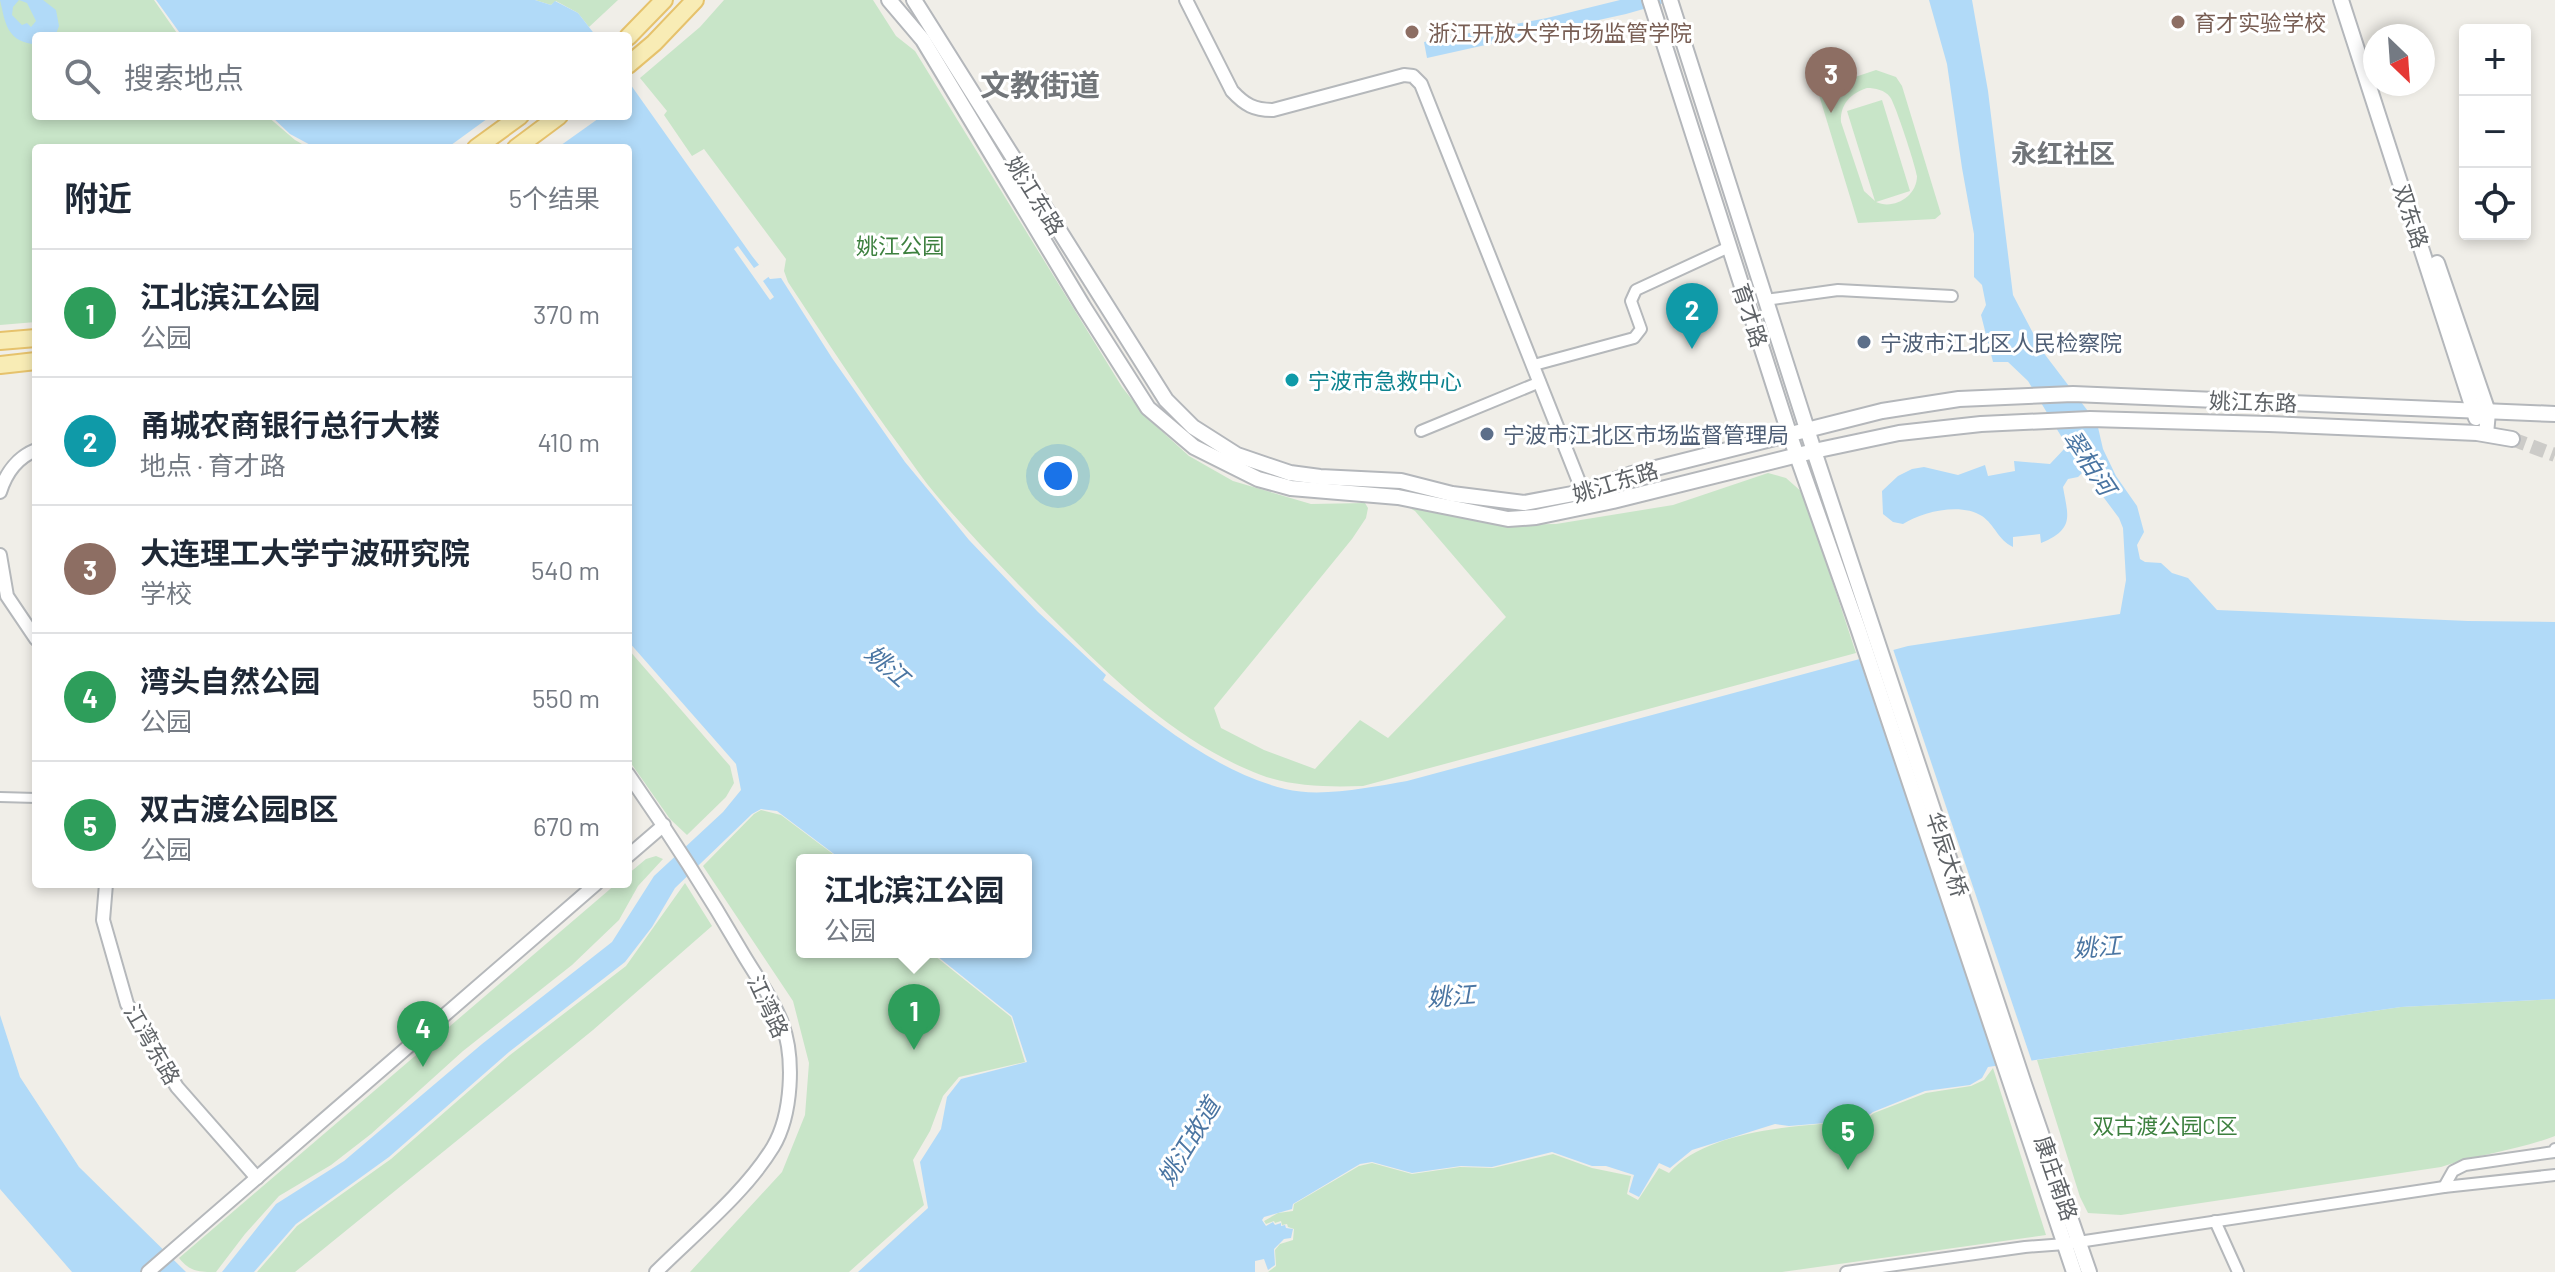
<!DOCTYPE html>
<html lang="zh">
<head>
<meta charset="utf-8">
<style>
	body { margin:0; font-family:Barlow,"Noto Sans SC",sans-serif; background:#f2f2f3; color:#1f2937 }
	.controls { position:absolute; right:24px; top:24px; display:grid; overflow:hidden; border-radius:8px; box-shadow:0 4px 12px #0003 }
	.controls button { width:72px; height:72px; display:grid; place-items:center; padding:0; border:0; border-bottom:2px solid #e0e1e3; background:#fff; color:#1f2937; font:40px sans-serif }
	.compass { position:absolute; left:2363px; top:24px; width:72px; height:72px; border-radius:50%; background:#fff; box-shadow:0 4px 12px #0003; rotate:155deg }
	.you { position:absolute; left:1058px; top:476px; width:28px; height:28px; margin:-20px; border:6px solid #fff; border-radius:50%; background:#1a73e8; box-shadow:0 0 0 12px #1a73e833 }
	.badge { display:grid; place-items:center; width:52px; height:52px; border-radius:50%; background:#db4d44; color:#fff; font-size:26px; font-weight:700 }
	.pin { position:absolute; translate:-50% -66px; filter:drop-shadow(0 2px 4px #0008) }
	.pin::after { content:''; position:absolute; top:42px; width:28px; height:24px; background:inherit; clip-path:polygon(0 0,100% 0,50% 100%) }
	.popup { position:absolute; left:796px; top:854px; width:236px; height:104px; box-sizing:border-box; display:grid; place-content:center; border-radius:8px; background:#fff; filter:drop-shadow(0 2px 6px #0005); font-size:26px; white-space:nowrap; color:#747a83 }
	.popup b { font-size:30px; color:#1f2937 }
	.popup::after { content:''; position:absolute; left:50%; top:100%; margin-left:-16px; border:16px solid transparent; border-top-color:#fff }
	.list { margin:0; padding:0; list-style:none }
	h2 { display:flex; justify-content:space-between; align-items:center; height:104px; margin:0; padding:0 32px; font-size:34px }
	h2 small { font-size:26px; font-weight:400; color:#747a83 }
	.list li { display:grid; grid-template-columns:52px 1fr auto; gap:24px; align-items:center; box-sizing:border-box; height:128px; padding:0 32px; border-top:2px solid #e0e1e3 }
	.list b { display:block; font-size:30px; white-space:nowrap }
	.list p { margin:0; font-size:26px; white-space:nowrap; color:#747a83 }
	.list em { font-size:26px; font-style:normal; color:#747a83 }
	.icon { flex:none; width:44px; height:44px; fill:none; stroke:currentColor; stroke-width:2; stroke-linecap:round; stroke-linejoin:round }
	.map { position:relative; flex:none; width:2555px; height:1272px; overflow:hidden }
	.search { position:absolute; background:#fff; box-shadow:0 4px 12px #0003; left:32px; top:32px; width:600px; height:88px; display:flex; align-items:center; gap:20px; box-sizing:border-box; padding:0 28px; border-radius:8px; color:#747a83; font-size:30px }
	.panel { position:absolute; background:#fff; box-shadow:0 4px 12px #0003; left:32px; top:144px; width:600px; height:744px; border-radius:8px }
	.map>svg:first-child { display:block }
</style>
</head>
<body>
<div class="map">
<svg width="2555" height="1272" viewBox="0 0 2555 1272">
	<rect width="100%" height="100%" fill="#f0eee8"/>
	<g fill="#c8e5c8" fill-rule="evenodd">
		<polygon points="0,0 154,0 179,36 36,36 36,116 267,116 295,140 309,148 36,148 36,322 0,325"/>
		<polygon points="535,0 618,0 589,27 578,13 556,1 551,5"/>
		<path d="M724,0H873L896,36L915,51L1122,387L1145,416L1189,456L1233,481L1311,504L1365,503L1368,508L1366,518L1352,539L1214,708L1221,728L1264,750L1315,769L1360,720L1388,738L1506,617L1415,511L1406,506L1408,503L1424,509L1499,525L1556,524L1673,505L1768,473L1786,478L1803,493L1856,653L1363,786C1330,787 1293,787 1261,775C1185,746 1128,693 1071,637C1025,592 979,545 937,496C924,481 913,464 901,448C861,394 825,338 788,282L784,271L786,259L704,149L692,156L664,115L667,111L640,78L700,27Z"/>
		<path d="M1876,70L1896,77L1902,86L1941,214L1935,219L1858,223L1819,95L1822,88ZM1867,88C1875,88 1885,90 1890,97C1895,103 1916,167 1917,176C1917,197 1893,210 1876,202L1910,191L1882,100L1847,111L1875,201L1864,191L1841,122C1840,104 1851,93 1867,88Z"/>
		<polygon points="628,649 730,766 734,783 726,797 687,835 670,819 628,759"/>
		<polygon points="761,810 781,815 841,860 802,860 802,952 930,952 1011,1017 1025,1062 959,1077 943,1096 930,1131 913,1160 924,1205 849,1272 690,1272 782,1172 805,1115 809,1063 793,1001 703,866 754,814"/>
		<path d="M656,856L663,859L638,886L619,920L572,965L463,1051L371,1134L331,1165L279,1196L245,1234L216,1272C199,1272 190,1272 179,1258L616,884H628V874L646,859Z"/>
		<polygon points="685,883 712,926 593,1030 295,1272 257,1272 297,1226 391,1159 510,1055 626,966"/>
		<path d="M2555,999V1136C2518,1150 2479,1154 2441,1167L2121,1215L2088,1213L2080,1197L2037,1060L2401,1007Z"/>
		<path d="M1993,1068L2046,1235L1782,1272H1268L1276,1266L1275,1250L1280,1244L1293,1240L1294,1229L1288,1227L1287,1224L1282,1225L1281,1221L1275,1223L1274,1221L1266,1224L1264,1221L1278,1213L1293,1211L1294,1204L1359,1166L1372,1163L1412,1174L1460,1167L1493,1168L1553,1154L1592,1168L1631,1176L1627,1194L1638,1200L1659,1168L1669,1173C1708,1128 1806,1125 1863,1121L1874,1113L1926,1093L1971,1086L1984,1080Z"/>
	</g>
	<g fill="#b1daf8">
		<path d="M0,0H19L13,7L12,15L22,25L27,23L31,27L36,21L27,3L19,0H43L56,10L59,26L56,34L36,36V41L32,44C6,40 5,21 0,0Z"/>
		<polygon points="156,0 535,0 551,5 555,1 578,13 596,36 182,36"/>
		<polygon points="1620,0 1675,0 1626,14 1427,58 1424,42 1547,18"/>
		<path d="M1929,0H1972L1988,91L2013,295L2043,352L2097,423L2103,449L2116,476L2137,506L2144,532L2137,545L2140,559L2145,562L2161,563L2172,573L2188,578L2217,610L2468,621L2555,622V999L2401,1007L1988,1067L1982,1078L1970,1085L1925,1091L1873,1112L1862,1120L1789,1126L1775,1124L1692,1150L1670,1168L1659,1163L1639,1197L1629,1192L1634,1175L1606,1166H1592L1552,1152L1492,1167L1461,1166L1412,1173L1372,1162L1360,1164L1293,1204L1292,1209L1264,1217L1262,1220L1266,1226L1273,1222L1275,1225L1281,1223V1226L1285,1225L1286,1228L1293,1229L1291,1238L1284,1239L1274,1249L1275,1265L1268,1270L1264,1259L1255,1261V1272H858L928,1208L920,1162L941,1129L947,1097L961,1079L1027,1062L1012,1016L932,952H1026V860H842L777,811L761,809L752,814L675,888L652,927L625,962L509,1052L389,1157L296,1224L254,1272H222L276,1204L344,1161L482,1044L612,942L654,876L723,812L741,790L736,764L628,641V148H316L290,134L271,116H628V81L752,256L770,279L781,278L832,358L905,462L934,497L969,540L1038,612L1106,675L1103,680C1159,724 1215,771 1285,789C1321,798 1371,787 1407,781L1908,646L2120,614L2126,580L2123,528L2119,518L2084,471L2078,477L2068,479L2063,487C2068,516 2075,529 2041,543L2040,534L2013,537V547C1998,540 1995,525 1982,516C1961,502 1921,512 1903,524L1893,522L1883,514L1882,491L1898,476L1912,469L1924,467L1958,475L1985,465L1988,476L2015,471L2014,461L2050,464L2067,446L2028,381L2008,362H1993L1981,315L1986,305L1982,285L1974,277V234L1962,168L1947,64Z"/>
		<polygon points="0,1015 20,1077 79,1167 186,1272 72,1272 0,1189"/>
	</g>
	<g fill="#f0eee8">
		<polygon points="491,116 602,116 557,148 447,148"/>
		<polygon points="738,246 754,268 762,263 771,275 763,281 774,297 770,300 734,249"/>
		<polygon points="1892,646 2033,1065 1998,1070 1858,655"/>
	</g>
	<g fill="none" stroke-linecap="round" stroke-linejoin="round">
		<polyline stroke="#cccbc8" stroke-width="14" stroke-dasharray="14 7" stroke-linecap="butt" points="2512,439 2555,455"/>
		<defs>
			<polyline id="pedestrian" points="0,797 36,798"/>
			<g id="minor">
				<polyline points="1765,300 1838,290 1952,296"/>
				<polyline points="1534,365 1634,338 1641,329 1631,301 1636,290 1729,247"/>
				<polyline points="1421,431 1540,382"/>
				<polyline points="2444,1187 2453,1171 2465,1165 2554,1152 2555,1149"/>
				<polyline points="2215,1221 2238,1272"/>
				<polyline points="1846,1272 2025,1247 2065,1244 2444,1187 2555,1175"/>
			</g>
			<g id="tertiary">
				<path d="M1186,0L1232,91C1245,105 1254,110 1273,110L1404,75L1413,76L1421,84L1583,492"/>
				<path d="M0,492C6,473 18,457 36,450"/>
				<polyline points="0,555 7,596 36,639"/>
				<path d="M628,774C669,833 707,892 743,954C756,976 773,999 782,1023C795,1058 792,1115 773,1147C745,1193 694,1234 656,1272"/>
				<polyline points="628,856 664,825"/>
				<polyline points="106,884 103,920 127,1004 177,1087 257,1178"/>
				<polyline points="148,1272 596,884"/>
			</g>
			<g id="secondary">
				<polyline points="889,0 923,40 1083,306 1148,408 1194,447 1258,479 1291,488 1398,497 1508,519 1536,517 1613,501 1814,451 1899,433 1981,424 2090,419 2269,424 2477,433 2512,439"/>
				<polyline points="914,0 1166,400 1193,427 1237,455 1290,473 1320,477 1401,481 1452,494 1524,503 1583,492 1632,474 1882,411 1959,399 2073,394 2555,414"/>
				<polyline points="1650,0 1789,433 1858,628 2074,1272"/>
				<polyline points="1670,0 1814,451 2024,1084 2089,1272"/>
				<polyline points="2341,0 2476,418"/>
				<polyline points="2437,263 2488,412 2486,434"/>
			</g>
			<g id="primary">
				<polyline points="628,37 664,0"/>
				<polyline points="628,65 654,43 695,0"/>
				<polyline points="476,148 520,116"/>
				<polyline points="516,148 559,116"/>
				<polyline points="0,341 36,338"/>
				<polyline points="0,365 36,361"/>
			</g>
		</defs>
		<use href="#pedestrian" stroke="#b5b8bb" stroke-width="12"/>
		<use href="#minor" stroke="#b5b8bb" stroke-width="14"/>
		<use href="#tertiary" stroke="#b5b8bb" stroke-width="16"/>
		<use href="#secondary" stroke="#b4b7bb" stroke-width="18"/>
		<use href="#primary" stroke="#e6c26c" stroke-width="20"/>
		<use href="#pedestrian" stroke="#fff" stroke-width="8"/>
		<use href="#minor" stroke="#fff" stroke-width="10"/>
		<use href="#tertiary" stroke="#fff" stroke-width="12"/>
		<use href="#secondary" stroke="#fff" stroke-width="14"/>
		<use href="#primary" stroke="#f8ecb5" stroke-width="16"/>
	</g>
	<g fill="#8d6e63" stroke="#fff" stroke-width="3">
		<circle cx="2178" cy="22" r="8"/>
		<circle cx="1412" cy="32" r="8"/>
	</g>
	<g fill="#5c6f8a" stroke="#fff" stroke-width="3">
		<circle cx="1864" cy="342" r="8"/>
		<circle cx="1487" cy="434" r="8"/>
	</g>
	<circle fill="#0f9aa8" stroke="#fff" stroke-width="3" cx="1292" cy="380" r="8"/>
	<g text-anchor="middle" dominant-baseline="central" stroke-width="6" stroke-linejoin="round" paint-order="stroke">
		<g font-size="22" fill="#785e54" stroke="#fff" text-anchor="start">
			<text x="2194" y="22">育才实验学校</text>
			<text x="1428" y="32">浙江开放大学市场监管学院</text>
		</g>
		<g font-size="22" fill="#5f6367" stroke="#fff">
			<text transform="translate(1036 195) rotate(58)">姚江东路</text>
			<text transform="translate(2412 216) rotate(72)">双东路</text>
			<text transform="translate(1751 315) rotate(72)">育才路</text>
			<text transform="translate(2253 401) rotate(2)">姚江东路</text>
			<text transform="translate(1615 481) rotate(-17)">姚江东路</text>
			<text transform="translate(1948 854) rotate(72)">华辰大桥</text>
			<text transform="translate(769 1006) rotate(65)">江湾路</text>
			<text transform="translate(153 1044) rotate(60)">江湾东路</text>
			<text transform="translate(2057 1178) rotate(71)">康庄南路</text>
		</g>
		<g font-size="22" fill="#3d803f" stroke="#fff">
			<text x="900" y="245">姚江公园</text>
			<text x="2165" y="1125">双古渡公园C区</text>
		</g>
		<g font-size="22" fill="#4e5e75" stroke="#fff" text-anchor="start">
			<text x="1880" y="342">宁波市江北区人民检察院</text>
			<text x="1503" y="434">宁波市江北区市场监督管理局</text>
		</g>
		<g font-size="22" fill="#0d838f" stroke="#fff" text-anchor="start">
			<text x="1308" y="380">宁波市急救中心</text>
		</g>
		<g font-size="24" font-style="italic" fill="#4a75a2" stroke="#fff">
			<text transform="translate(2090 462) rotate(56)">翠柏河</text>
			<text transform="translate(888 665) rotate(42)">姚江</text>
			<text transform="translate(2097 946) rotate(-4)">姚江</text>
			<text transform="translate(1451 995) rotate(-4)">姚江</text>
			<text transform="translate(1188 1141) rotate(-59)">姚江故道</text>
		</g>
		<g font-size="26" font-weight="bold" fill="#717579" stroke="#fff">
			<text x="2063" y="152">永红社区</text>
		</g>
		<g font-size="30" font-weight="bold" fill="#717579" stroke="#fff">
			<text x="1040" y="84">文教街道</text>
		</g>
	</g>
</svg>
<div class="controls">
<button>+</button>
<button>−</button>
<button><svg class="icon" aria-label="locate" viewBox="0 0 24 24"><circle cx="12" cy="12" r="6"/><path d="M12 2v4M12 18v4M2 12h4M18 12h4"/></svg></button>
</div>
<svg class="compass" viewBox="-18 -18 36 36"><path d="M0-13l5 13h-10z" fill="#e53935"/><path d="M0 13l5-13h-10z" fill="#747a83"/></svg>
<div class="you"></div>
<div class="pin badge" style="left:914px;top:1050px;background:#2e9e5b">1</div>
<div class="popup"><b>江北滨江公园</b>公园</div>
<div class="pin badge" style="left:1692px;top:349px;background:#0f9aa8">2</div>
<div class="pin badge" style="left:1831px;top:113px;background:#8d6e63">3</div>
<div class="pin badge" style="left:423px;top:1067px;background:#2e9e5b">4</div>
<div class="pin badge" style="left:1848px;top:1170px;background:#2e9e5b">5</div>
<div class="search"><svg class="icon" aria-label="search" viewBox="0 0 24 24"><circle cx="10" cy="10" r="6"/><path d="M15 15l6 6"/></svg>搜索地点</div>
<section class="panel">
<h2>附近<small>5个结果</small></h2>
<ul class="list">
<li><span class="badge" style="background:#2e9e5b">1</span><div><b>江北滨江公园</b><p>公园</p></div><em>370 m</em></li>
<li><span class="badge" style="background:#0f9aa8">2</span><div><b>甬城农商银行总行大楼</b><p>地点 · 育才路</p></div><em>410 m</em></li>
<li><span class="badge" style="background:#8d6e63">3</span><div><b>大连理工大学宁波研究院</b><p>学校</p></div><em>540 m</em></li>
<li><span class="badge" style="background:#2e9e5b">4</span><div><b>湾头自然公园</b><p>公园</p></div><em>550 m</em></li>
<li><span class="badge" style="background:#2e9e5b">5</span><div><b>双古渡公园B区</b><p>公园</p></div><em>670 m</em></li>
</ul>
</section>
</div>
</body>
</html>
